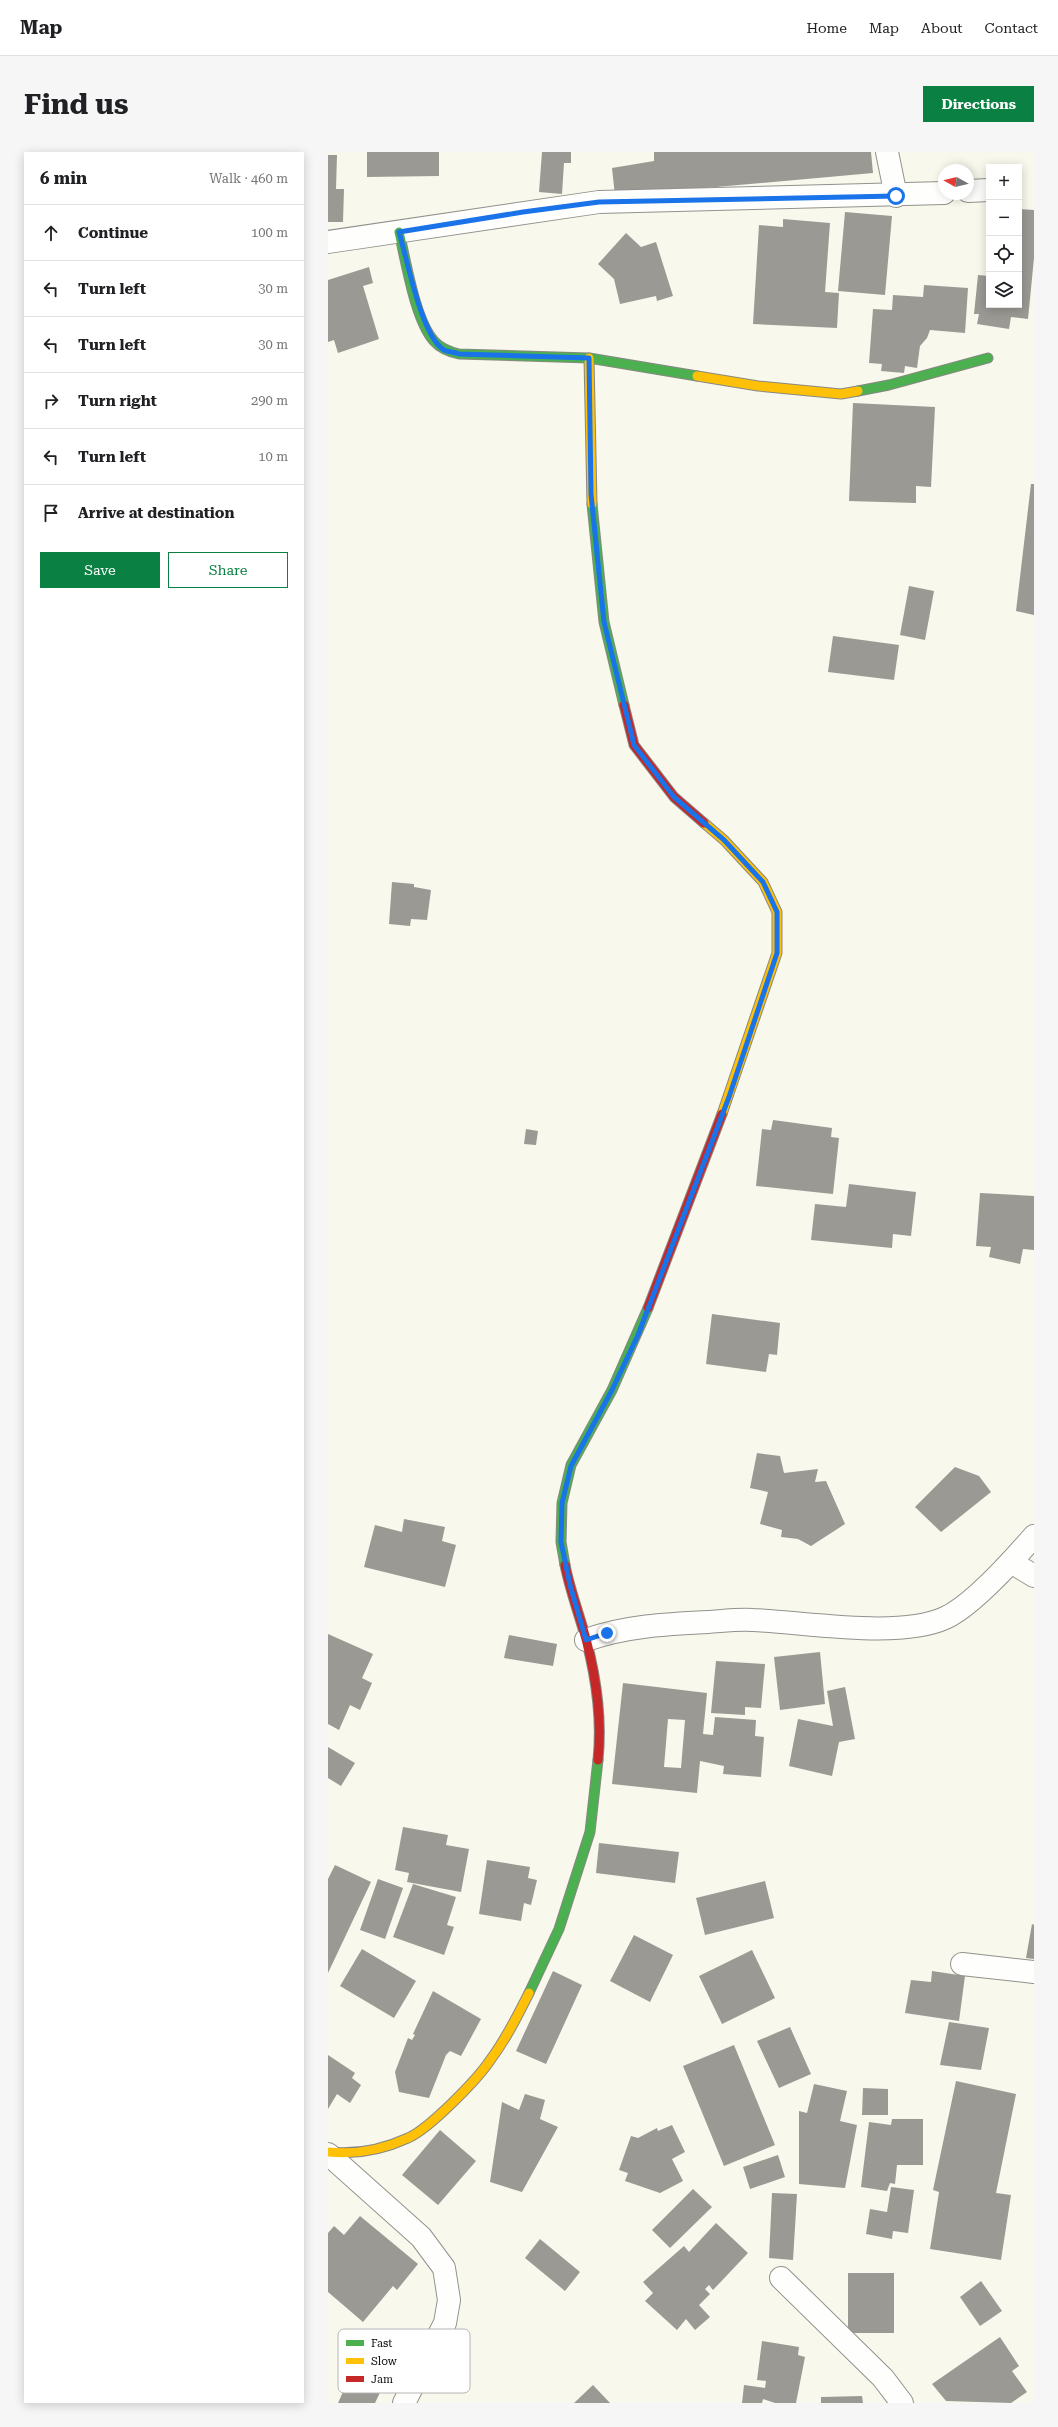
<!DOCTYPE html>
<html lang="en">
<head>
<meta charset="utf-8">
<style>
	body { margin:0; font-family:"Roboto Serif",serif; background:#f6f6f6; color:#202124 }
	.controls { position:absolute; right:12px; top:12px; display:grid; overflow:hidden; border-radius:0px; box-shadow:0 2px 10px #0003 }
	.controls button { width:36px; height:36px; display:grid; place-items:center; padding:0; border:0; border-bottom:1px solid #e0e0e0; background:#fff; color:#202124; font:20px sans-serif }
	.compass { position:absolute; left:610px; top:12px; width:36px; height:36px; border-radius:50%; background:#fff; box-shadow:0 2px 10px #0003; rotate:278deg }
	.stop { position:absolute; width:12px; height:12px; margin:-9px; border:3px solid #1a73e8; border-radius:50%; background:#fff }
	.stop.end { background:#1a73e8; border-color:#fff; box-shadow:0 1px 4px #0008 }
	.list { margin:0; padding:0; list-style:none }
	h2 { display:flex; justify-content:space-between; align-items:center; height:52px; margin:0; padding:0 16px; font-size:17px }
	h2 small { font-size:13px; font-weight:400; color:#757577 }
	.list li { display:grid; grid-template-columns:26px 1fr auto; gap:12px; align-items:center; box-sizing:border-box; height:56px; padding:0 16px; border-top:1px solid #e0e0e0 }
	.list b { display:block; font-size:15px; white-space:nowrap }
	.list em { font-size:13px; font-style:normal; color:#757577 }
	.actions { display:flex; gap:8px; padding:12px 16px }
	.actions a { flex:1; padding:9px 0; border:1px solid #0b8043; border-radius:0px; text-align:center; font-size:14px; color:#0b8043 }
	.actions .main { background:#0b8043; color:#fff }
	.icon { flex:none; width:22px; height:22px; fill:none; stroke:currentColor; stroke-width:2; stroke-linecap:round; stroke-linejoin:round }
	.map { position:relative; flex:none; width:706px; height:2251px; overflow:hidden; border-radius:0px }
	header { display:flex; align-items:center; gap:24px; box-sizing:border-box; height:56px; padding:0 20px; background:#fff; border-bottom:1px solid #e0e0e0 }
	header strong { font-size:19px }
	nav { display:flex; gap:22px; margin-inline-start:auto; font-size:14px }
	.intro { display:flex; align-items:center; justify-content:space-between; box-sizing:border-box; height:96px; padding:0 24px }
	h1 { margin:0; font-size:28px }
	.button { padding:10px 18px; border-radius:0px; background:#0b8043; color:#fff; font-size:14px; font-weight:700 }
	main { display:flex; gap:24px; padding:0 24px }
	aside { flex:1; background:#fff; border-radius:0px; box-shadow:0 2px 10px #0003 }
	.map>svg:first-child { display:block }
</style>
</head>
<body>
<header>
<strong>Map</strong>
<nav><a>Home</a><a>Map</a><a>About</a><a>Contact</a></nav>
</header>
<div class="intro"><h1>Find us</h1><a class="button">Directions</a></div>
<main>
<aside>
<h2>6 min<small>Walk · 460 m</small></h2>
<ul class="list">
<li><svg class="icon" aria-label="ahead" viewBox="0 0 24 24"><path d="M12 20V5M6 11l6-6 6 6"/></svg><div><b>Continue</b></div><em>100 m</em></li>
<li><svg class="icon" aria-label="left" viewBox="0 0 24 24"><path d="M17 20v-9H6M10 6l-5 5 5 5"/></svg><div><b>Turn left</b></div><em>30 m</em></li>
<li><svg class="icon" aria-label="left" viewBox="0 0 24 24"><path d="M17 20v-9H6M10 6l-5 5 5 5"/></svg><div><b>Turn left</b></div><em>30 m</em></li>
<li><svg class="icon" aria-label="right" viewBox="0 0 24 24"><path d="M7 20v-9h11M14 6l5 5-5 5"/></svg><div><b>Turn right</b></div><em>290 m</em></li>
<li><svg class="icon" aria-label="left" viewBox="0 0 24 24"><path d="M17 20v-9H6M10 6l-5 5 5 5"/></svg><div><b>Turn left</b></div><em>10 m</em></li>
<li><svg class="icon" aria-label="arrive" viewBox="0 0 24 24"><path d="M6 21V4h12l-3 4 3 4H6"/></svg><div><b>Arrive at destination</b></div></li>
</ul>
<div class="actions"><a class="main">Save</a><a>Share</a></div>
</aside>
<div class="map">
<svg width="706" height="2251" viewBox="0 0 706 2251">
	<rect width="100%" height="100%" fill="#f9f8ed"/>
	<g fill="#9b9993" fill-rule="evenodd">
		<polygon points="39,0 111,0 111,24 39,25"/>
		<polygon points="214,0 243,0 243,11 236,11 234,42 211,40"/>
		<polygon points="326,0 543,0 545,21 287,44 284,16 326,9"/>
		<polygon points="0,3 9,3 8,37 16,37 15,70 0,70"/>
		<polygon points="691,57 706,58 706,106 700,167 683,165 681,177 649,172 651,162 646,162 650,123 661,124 661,153 691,153"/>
		<polygon points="517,60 564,64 557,143 510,139"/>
		<polygon points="455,67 502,71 497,140 511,141 509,176 425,172 431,73 455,75"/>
		<polygon points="298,81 313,95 328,90 345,144 329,149 328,144 292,152 286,127 270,112"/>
		<polygon points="41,115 45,131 35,134 51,187 10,201 6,188 0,190 0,128"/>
		<polygon points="596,133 640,136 637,181 602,178 599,186 592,194 589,216 577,214 576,221 553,219 554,212 541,211 545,157 564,158 565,143 595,145"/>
		<polygon points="525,251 607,255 603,335 588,334 588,351 521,349"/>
		<polygon points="703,332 706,332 706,463 688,459"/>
		<polygon points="581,434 606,439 597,488 572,483"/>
		<polygon points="505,484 571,493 566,528 500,520"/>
		<polygon points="64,730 86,732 86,735 103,738 99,768 83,767 82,774 61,772"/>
		<polygon points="445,968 504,976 503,985 511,986 505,1042 428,1034 434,977 443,978"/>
		<polygon points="198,977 210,979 208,993 196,992"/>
		<polygon points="521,1032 588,1040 583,1084 565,1082 564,1096 483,1088 487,1052 518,1055"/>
		<polygon points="652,1041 706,1044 706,1098 695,1097 692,1112 661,1105 663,1095 648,1094"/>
		<polygon points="384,1162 452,1171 449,1203 441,1202 438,1220 378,1212"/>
		<polygon points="429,1301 452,1304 456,1321 490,1317 487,1330 498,1329 517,1372 483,1394 470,1387 453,1385 454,1378 432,1372 440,1340 422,1336"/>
		<polygon points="627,1315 651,1324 663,1340 613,1380 587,1355"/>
		<polygon points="76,1367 117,1375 114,1389 128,1393 117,1435 36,1415 47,1373 74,1380"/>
		<polygon points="0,1482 45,1502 34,1526 44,1531 32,1558 22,1553 11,1578 0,1572"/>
		<polygon points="181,1483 229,1492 225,1514 176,1506"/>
		<polygon points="492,1500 497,1552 452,1558 446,1505"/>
		<polygon points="388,1509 437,1512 433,1556 417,1555 417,1563 383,1561"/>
		<path d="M295,1531L379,1541L375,1582L385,1583L387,1565L428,1568L427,1584L436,1585L433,1625L395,1622L396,1614L372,1609L369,1641L284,1632ZM340,1567L357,1568L353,1616L336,1615Z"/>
		<polygon points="517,1535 527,1587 511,1590 504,1624 461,1614 470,1567 505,1574 499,1539"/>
		<polygon points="0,1595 27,1611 13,1634 0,1626"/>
		<polygon points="75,1675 120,1683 118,1693 141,1697 133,1740 79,1730 81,1721 67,1718"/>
		<polygon points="271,1691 351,1700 347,1731 268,1721"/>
		<polygon points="159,1708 202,1715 200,1726 209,1728 203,1753 196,1751 193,1769 151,1762"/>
		<polygon points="7,1713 43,1730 0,1821 0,1727"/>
		<polygon points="50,1727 75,1736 57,1787 32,1778"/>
		<polygon points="437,1729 446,1766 377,1783 368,1746"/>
		<polygon points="85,1732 128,1745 119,1773 126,1775 116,1803 65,1785"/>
		<polygon points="704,1772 706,1773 706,1807 698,1806"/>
		<polygon points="306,1783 345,1803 322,1850 282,1829"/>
		<polygon points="34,1797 88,1829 66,1866 12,1834"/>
		<polygon points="424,1798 447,1846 394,1872 371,1824"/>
		<polygon points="225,1819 254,1833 218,1912 188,1899"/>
		<polygon points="604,1819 637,1824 631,1869 577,1861 583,1828 603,1830"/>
		<polygon points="105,1839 153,1867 133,1904 122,1899 118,1903 101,1946 71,1940 67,1920 80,1886 84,1888 87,1883 85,1882"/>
		<polygon points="621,1870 661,1876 653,1918 612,1913"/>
		<polygon points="462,1875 483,1922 451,1936 429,1889"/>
		<polygon points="406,1893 447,1993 396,2014 355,1914"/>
		<polygon points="0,1903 27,1921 24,1926 33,1933 22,1951 9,1942 0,1957"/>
		<polygon points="628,1929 688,1942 668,2041 683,2043 673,2108 602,2097 611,2040 605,2038"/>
		<polygon points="486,1932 519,1939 512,1969 529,1973 517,2036 471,2032 471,1959 479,1961"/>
		<polygon points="535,1936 560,1937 560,1963 534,1963"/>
		<polygon points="197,1942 217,1948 212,1967 230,1975 194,2040 162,2030 174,1950 191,1958"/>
		<polygon points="564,1967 595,1967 595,2013 569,2013 567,2032 562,2031 559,2039 533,2035 541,1970 563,1973"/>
		<polygon points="344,1973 357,2000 344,2007 355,2029 332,2041 297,2029 300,2021 291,2018 303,1984 310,1986 329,1976 330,1979"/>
		<polygon points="112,1978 148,2009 110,2053 74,2023"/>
		<polygon points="450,2003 457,2025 422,2037 415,2015"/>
		<polygon points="563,2035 586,2038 580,2081 565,2079 564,2087 538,2082 542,2057 559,2060"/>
		<polygon points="365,2037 384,2055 342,2096 324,2078"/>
		<polygon points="444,2041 469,2042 465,2108 441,2106"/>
		<polygon points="32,2064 90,2112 69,2138 65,2134 35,2170 0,2140 0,2081 6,2074 16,2083"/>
		<polygon points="388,2071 420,2101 385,2138 381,2133 377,2137 382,2142 371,2153 382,2165 367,2178 358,2167 349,2178 317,2149 325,2141 315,2130 356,2094 361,2100"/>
		<polygon points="212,2087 252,2120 237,2139 197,2106"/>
		<rect x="520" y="2121" width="46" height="60"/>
		<polygon points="653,2129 674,2159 652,2174 632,2145"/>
		<polygon points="672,2185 691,2214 684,2219 699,2240 683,2251 618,2249 604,2232"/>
		<polygon points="434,2189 471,2195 470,2203 477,2205 468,2251 447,2251 435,2247 434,2251 414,2251 416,2233 437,2236 438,2229 429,2228"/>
		<polygon points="25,2218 56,2232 47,2251 10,2251"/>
		<polygon points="265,2233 282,2251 246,2251"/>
		<polygon points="534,2244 535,2251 493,2251 493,2245"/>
	</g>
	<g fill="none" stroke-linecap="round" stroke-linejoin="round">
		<defs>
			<g id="street">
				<polyline points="559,0 568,44"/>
				<polyline points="640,39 661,38"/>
				<polyline points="0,90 271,50 616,41"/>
				<polyline points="683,1410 706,1424"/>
				<path d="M258,1488C298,1474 338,1472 380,1470C395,1469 410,1467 425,1468C477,1470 571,1487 617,1466C644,1454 686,1407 706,1384"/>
				<polyline points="634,1812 706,1820"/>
				<polyline points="0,2002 93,2085 116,2116 121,2148 117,2171 76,2251"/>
				<polyline points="453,2126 555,2226 574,2251"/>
			</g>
			<g id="fast">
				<path d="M71,80C78,109 87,168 106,189C113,197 122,200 131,202L261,206L369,224"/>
				<polyline points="530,239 561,233 660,206"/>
				<polyline points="264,352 276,470 296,553"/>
				<polyline points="237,1413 233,1390 234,1351 243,1313 284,1238 320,1156"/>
				<polyline points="201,1841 231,1777 262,1680 270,1608"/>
			</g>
			<g id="slow">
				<polyline points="261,206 264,352"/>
				<polyline points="369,224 430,234 513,242 530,239"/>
				<polyline points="376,671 396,688 435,730 449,760 449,801 394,962"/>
				<path d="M0,2000C28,2003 54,1998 80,1986C101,1977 150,1927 163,1907C178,1887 190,1863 201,1841"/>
			</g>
			<g id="jam">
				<polyline points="296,553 306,593 346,645 376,671"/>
				<polyline points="320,1156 394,962"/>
				<path d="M237,1413C242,1438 251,1462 258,1487C268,1525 274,1569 270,1608"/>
			</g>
		</defs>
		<use href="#street" stroke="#92918c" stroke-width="24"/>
		<use href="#fast" stroke="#888883" stroke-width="11"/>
		<use href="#slow" stroke="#888883" stroke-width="11"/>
		<use href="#jam" stroke="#888883" stroke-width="11"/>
		<use href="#street" stroke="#fefefc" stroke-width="22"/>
		<use href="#fast" stroke="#4caf50" stroke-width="9"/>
		<use href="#slow" stroke="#ffc107" stroke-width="9"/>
		<use href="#jam" stroke="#c62828" stroke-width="9"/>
	</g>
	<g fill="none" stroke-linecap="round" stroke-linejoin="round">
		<path stroke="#1a73e8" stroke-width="5" d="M279,1481L258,1488L242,1433L233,1390L234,1351L243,1314L284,1238L310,1183L401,945L449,801V760L435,730L396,688L346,645L306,593L276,470L263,342L261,206L131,202C126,200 120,200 116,198C93,184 79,106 71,80L195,60L271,50L568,44"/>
	</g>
	<rect x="10" y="2177" width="132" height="64" rx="6" fill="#fff" stroke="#b6b6b6" stroke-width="1"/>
	<rect x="18" y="2188" width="18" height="6" fill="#4caf50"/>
	<rect x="18" y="2206" width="18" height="6" fill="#ffc107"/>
	<rect x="18" y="2224" width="18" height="6" fill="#c62828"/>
	<g font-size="11" fill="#0a0a0a">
		<text x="43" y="2195">Fast</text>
		<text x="43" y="2213">Slow</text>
		<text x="43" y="2231">Jam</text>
	</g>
</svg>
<div class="controls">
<button>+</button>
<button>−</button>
<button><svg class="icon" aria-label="locate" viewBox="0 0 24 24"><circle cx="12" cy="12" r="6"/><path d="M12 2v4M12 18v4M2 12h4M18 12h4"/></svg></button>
<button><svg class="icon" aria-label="layers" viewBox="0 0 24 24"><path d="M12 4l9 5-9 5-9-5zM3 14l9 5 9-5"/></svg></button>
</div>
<svg class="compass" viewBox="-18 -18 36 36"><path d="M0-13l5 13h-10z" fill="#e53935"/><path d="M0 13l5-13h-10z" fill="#757577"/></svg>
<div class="stop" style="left:568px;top:44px"></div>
<div class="stop end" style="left:279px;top:1481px"></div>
</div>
</main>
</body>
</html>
